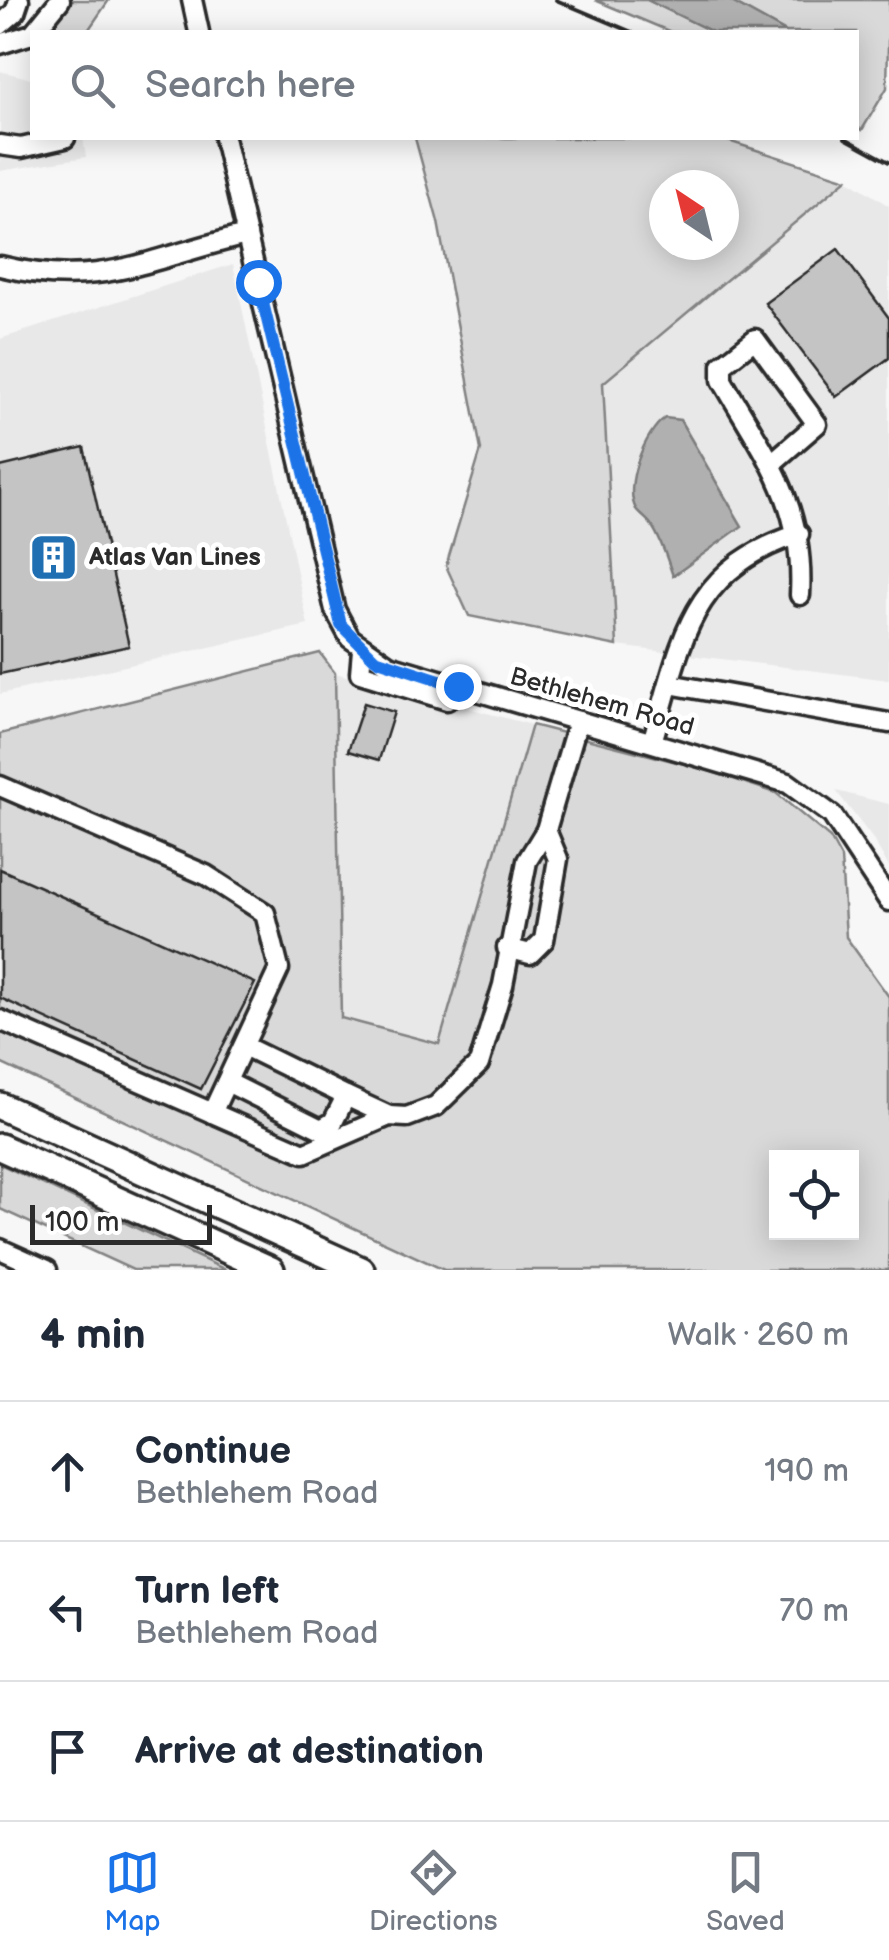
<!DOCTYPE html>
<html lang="en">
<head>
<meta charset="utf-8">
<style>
	body { margin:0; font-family:"Balsamiq Sans",sans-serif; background:#f2f2f3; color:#1f2937 }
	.controls { position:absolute; right:30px; bottom:30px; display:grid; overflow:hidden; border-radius:0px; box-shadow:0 5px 25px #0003 }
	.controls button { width:90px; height:90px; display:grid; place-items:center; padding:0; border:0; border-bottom:2px solid #e0e1e3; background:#fff; color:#1f2937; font:50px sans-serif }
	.compass { position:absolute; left:649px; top:170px; width:90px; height:90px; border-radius:50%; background:#fff; box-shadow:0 5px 25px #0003; rotate:325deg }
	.scale { position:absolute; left:30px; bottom:25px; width:182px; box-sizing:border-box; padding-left:10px; border:5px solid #2b2b2b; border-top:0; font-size:28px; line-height:35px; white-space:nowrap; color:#2b2b2b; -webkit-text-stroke:8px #fff; paint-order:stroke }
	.stop { position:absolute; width:30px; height:30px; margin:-22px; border:8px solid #1a73e8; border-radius:50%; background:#fff }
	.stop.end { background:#1a73e8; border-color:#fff; box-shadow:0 2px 10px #0008 }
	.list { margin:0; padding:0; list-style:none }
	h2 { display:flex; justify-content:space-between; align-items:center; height:130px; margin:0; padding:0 40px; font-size:42px }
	h2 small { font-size:32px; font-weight:400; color:#747a83 }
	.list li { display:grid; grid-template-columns:65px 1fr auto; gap:30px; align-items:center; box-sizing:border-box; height:140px; padding:0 40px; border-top:2px solid #e0e1e3 }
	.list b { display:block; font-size:38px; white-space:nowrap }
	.list p { margin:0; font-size:32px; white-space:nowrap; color:#747a83 }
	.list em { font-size:32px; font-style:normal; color:#747a83 }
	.icon { flex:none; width:55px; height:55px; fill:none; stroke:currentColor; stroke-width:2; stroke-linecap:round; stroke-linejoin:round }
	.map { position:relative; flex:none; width:889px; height:1270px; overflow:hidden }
	.search { position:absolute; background:#fff; box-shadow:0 5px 25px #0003; left:30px; right:30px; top:30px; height:110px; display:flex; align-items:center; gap:25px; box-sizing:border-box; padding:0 35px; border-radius:0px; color:#747a83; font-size:38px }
	.sheet { height:550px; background:#fff }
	nav { display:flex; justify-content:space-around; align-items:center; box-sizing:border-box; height:140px; border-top:2px solid #e0e1e3; background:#fff; font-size:28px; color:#747a83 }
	nav a { display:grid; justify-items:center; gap:5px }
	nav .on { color:#1a73e8 }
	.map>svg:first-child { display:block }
</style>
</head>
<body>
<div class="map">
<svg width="889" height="1270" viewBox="0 0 889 1270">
	<rect width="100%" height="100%" fill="#f7f7f7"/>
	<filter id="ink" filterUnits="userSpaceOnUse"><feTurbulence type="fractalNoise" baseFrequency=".01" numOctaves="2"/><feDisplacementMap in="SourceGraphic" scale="20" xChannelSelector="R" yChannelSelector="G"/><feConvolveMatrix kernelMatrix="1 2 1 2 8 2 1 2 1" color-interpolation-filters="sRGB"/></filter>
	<g filter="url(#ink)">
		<g fill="#e8e8e8">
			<polygon points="0,71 32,79 32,138 83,138 86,157 0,171"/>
			<polygon points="847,179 889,206 889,680 617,646 603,383"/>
			<polygon points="233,264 308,625 0,694 0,339"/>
			<polygon points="335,673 532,725 438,1045 341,1018"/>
			<polygon points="836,791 889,804 889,867 873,839"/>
		</g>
		<g fill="#d9d9d9" stroke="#828282" stroke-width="2.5" fill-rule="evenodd">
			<polygon points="68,0 109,0 87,32 53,32 52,24"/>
			<polygon points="595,0 647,0 713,32 671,32"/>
			<polygon points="728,0 889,0 887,88 862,130 857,127 856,32 786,32"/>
			<path d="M415,138H719L847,179L603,383L617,646L469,616L446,566L481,450L438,222ZM724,185V245H664V185Z"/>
			<path d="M320,653L335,673L341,1018L439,1044L532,725L700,768L776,793L830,838L841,858L846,937L889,997V1270H444L0,1063V734ZM776,1158H852V1232H776Z"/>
			<polygon points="0,1164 226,1270 133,1270 0,1209"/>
		</g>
		<g fill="#b0b0b0" stroke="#7b7b7b" stroke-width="2.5">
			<polygon points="647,0 728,0 786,32 713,32"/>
			<path d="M665,418L680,420L742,526L673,576C667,559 662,541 652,526C648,519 640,515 636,509C623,487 645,431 665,418Z"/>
		</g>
		<g fill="#c4c4c4" stroke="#2b2b2b" stroke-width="2.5">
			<polygon points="838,249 889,318 889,358 836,397 765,303"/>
			<polygon points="84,447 129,646 0,674 0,467"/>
			<polygon points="364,703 394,712 379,760 348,751"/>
			<polygon points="0,869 255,983 201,1089 0,998"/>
		</g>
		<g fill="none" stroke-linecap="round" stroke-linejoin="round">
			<defs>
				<g id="minor">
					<polyline points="192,0 199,32"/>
					<polyline points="0,25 15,12 19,0"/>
					<polyline points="34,32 60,0"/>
					<polyline points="0,44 32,34"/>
					<polyline points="224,138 335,610 350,638 389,665 788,783 832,815 889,901"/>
					<polyline points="0,145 21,148 65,138"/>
					<path d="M0,266C102,291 150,257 247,235"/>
					<path d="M773,462L817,424L755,339L722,365V380C765,455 805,503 800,595"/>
					<polyline points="362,650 360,673 447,700 457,686"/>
					<polyline points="669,684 889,723"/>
					<path d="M652,742C682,643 687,570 799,534"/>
					<polyline points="0,786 206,875 265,913 279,969 212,1113"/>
					<polyline points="507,948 530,954 544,940 558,859 546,830"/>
					<polyline points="0,1020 304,1153 389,1116 407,1117 436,1106 479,1064 503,985 527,861 546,830 578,721"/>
					<polyline points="227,1082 321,1129 333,1122 346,1096 244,1046"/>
					<polyline points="346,1096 389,1116"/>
					<polyline points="0,1249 47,1270"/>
				</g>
				<g id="highway">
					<polyline points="0,1106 361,1270"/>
					<polyline points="0,1147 271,1270"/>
				</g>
			</defs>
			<use href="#minor" stroke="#2b2b2b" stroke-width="25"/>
			<use href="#highway" stroke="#2b2b2b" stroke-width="32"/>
			<use href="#minor" stroke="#fff" stroke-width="18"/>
			<use href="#highway" stroke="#fff" stroke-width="25"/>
			<g stroke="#2b2b2b" stroke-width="4">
				<polyline points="556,0 632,32"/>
				<polyline points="845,138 889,162"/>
			</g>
		</g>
	</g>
	<g fill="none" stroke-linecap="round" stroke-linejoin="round" filter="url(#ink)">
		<polyline stroke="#1a73e8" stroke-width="12" points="258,282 341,625 375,659 458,686"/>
	</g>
	<defs>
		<symbol id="building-square" viewBox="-11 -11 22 22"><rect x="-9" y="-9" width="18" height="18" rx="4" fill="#1f6fb2" stroke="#fff"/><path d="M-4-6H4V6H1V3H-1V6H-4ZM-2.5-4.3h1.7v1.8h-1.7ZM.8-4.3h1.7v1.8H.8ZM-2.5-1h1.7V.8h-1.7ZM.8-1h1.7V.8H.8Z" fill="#fff"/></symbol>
	</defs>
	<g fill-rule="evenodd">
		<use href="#building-square" x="26" y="530" width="55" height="55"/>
	</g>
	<g text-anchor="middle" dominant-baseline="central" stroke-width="10" stroke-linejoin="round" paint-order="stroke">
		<g font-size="25" font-weight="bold" fill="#2b2b2b" stroke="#fff" text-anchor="start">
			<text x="89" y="557">Atlas Van Lines</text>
		</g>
		<g font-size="25" fill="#2b2b2b" stroke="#fff">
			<text transform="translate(602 702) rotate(16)">Bethlehem Road</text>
		</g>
	</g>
</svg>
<div class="controls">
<button><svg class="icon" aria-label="locate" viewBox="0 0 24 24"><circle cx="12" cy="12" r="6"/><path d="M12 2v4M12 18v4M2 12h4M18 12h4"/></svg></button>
</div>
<svg class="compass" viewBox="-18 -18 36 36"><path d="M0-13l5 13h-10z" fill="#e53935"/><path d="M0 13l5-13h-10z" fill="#747a83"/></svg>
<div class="scale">100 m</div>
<div class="stop" style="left:258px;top:282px"></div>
<div class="stop end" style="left:458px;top:686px"></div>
<div class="search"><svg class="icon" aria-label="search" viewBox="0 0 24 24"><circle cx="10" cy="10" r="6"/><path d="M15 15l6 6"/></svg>Search here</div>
</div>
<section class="sheet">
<h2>4 min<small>Walk · 260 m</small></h2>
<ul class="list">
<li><svg class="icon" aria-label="ahead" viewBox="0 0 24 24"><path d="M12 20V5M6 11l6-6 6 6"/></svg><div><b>Continue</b><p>Bethlehem Road</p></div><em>190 m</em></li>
<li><svg class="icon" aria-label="left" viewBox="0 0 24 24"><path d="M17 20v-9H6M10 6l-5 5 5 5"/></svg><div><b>Turn left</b><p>Bethlehem Road</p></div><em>70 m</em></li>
<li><svg class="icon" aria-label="arrive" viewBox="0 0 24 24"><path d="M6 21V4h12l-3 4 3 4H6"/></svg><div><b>Arrive at destination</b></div></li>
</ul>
</section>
<nav>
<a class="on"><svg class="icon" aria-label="map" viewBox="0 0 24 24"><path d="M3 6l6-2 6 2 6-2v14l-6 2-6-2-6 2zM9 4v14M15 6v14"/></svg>Map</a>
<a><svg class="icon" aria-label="directions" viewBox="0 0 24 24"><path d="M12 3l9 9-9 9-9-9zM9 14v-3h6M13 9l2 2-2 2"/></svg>Directions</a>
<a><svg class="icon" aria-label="saved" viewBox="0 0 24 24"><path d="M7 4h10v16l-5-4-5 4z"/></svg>Saved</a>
</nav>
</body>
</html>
